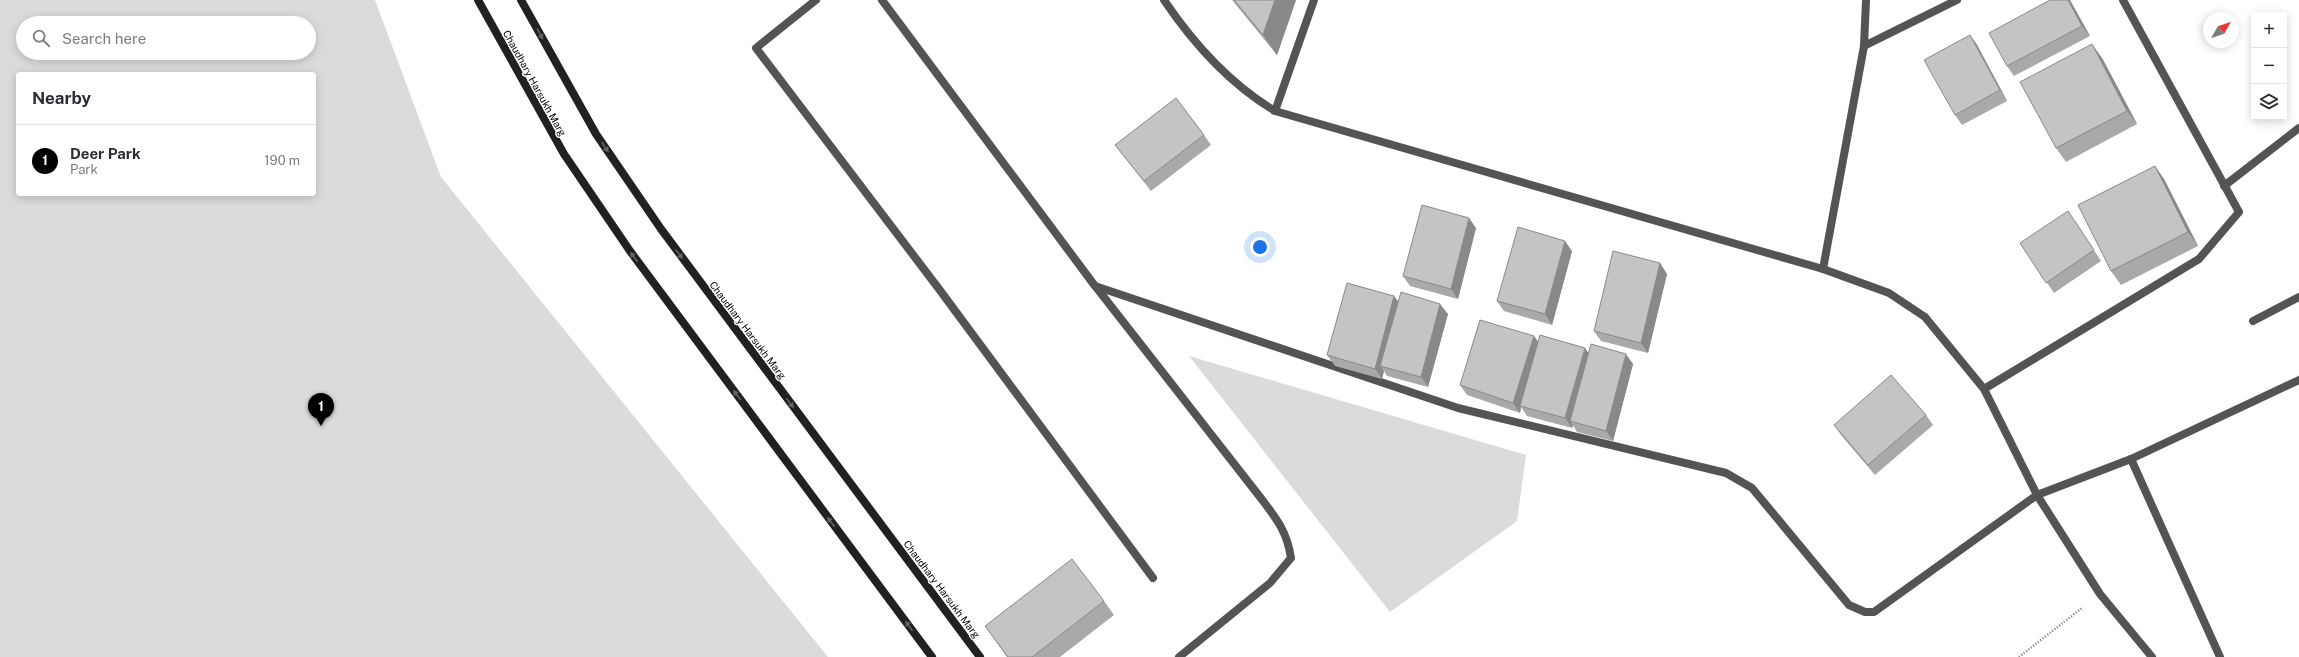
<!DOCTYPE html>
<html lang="en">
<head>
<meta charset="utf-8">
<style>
	body { margin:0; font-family:"Public Sans",sans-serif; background:#f2f2f3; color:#2b2b33 }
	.controls { position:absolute; right:12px; top:12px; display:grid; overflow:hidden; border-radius:4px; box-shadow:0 2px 10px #0003 }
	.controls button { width:36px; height:36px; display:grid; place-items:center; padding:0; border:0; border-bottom:1px solid #e1e1e2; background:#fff; color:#2b2b33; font:20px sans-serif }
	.compass { position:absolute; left:2203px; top:12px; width:36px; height:36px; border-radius:50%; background:#fff; box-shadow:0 2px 10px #0003; rotate:50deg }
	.you { position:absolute; left:1260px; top:247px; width:14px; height:14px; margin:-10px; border:3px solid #fff; border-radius:50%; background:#1a73e8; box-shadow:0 0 0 6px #1a73e833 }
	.badge { display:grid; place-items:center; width:26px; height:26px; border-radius:50%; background:#000; color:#fff; font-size:13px; font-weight:700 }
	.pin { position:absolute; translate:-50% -33px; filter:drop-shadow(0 1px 2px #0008) }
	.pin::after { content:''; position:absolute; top:21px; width:14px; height:12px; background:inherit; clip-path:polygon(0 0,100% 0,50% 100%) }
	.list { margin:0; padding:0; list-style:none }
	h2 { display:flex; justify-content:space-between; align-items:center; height:52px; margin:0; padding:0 16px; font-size:17px }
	h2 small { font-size:13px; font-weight:400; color:#7c7c81 }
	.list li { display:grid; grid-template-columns:26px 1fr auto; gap:12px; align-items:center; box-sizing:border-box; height:72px; padding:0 16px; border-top:1px solid #e1e1e2 }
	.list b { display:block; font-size:15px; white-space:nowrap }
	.list p { margin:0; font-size:13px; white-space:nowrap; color:#7c7c81 }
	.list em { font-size:13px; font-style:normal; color:#7c7c81 }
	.icon { flex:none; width:22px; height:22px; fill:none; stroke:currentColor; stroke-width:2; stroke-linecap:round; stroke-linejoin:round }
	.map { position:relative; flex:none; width:2299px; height:657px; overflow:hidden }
	.search { position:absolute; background:#fff; box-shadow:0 2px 10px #0003; left:16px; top:16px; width:300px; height:44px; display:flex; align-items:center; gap:10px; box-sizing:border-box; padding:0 14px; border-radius:22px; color:#7c7c81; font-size:15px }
	.panel { position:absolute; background:#fff; box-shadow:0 2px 10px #0003; left:16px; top:72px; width:300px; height:124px; border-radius:4px }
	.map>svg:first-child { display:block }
</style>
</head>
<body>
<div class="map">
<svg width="2299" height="657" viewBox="0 0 2299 657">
	<rect width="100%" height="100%" fill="#fff"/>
	<g fill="#dbdbdb" fill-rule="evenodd">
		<path d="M0,0H375L441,177L828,657H0ZM23,23H309V53H23ZM18,74H314V194H18Z"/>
		<polygon points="1189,356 1526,455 1517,521 1390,612"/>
	</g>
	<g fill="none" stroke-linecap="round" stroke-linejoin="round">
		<polyline stroke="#767676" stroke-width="2.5" stroke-dasharray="1 2" stroke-linecap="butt" points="2019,657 2082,608"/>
		<g stroke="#545454" stroke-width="8">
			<polyline points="816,0 756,48 939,289 1153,578"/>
			<polyline points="882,0 1095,286 1458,408 1726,473 1752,488 1849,605 1865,612 1874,612 2037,495 2131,459 2299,380"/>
			<path d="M1164,0C1193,43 1230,84 1275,111L1823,269L1889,293L1925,317L1984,389L2037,495L2100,594L2152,657"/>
			<polyline points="1864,46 1957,0"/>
			<polyline points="1275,111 1314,0"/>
			<polyline points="2224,186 2299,128"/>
			<polyline points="1823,269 1864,46 1866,0"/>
			<path d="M1096,287L1260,497C1276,518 1287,531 1291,558L1270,583L1179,657"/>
			<polyline points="2253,321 2299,297"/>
			<polyline points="1984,389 2199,259 2239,212 2123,0"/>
			<polyline points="2131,459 2220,657"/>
		</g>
		<g stroke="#212121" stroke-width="8">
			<polyline points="478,0 564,154 630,251 932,657"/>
			<polyline points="521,0 596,134 661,229 980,657"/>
		</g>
	</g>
	<g fill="#a9a9a9">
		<polygon points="1232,0 1296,0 1277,55"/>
		<polygon points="2071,2 2090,36 2014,76 2007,66"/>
		<polygon points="1970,35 1977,45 2007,101 1962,125 1955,115"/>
		<polygon points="2102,58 2137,124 2066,162 2056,148"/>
		<polygon points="1204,135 1211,145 1151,191 1115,145"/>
		<polygon points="2164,179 2198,246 2121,285 2111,271"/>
		<polygon points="2075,221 2101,261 2054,293 2020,243"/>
		<polygon points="1476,228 1458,299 1410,286 1403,276"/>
		<polygon points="1572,251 1552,325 1504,311 1497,301"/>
		<polygon points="1660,263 1667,274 1648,353 1601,341 1594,331"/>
		<polygon points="1394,296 1398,301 1448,314 1428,387 1387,376 1384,371 1382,379 1335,366 1327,355"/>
		<polygon points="1534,336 1538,342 1589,353 1633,364 1613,441 1577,432 1573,425 1572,428 1527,416 1521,407 1520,413 1467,395 1460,385"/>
		<polygon points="1926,415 1933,425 1875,475 1841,435 1834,425"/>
		<polygon points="1104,601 1114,615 1060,657 1007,657 985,626"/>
	</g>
	<g fill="#898989">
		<polygon points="1275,0 1296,0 1277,55 1263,35"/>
		<polygon points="2068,0 2070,0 2071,2 2090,36 2082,26"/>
		<polygon points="1970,35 1977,45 2007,101 2000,90"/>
		<polygon points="2092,44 2102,58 2137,124 2127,111"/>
		<polygon points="2155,166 2164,179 2198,246 2188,232"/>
		<polygon points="1469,218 1476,228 1458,299 1451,289"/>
		<polygon points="1565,241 1572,251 1552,325 1545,314"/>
		<polygon points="1660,263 1667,274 1648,353 1641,343"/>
		<polygon points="1394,296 1401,306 1380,366 1384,371 1382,379 1375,369"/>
		<polygon points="1440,304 1448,314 1428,387 1421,377"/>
		<polygon points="1534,336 1541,346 1520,406 1521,407 1520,413 1513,403"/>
		<polygon points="1585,348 1592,358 1570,421 1573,425 1572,428 1565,418"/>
		<polygon points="1626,354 1633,364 1613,441 1606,431"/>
	</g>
	<g fill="#c4c4c4" stroke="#898989">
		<polygon points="1234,0 1275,0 1263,35"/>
		<polygon points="2050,0 2068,0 2082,26 2007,66 1989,33"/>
		<polygon points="1970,35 2000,90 1955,115 1924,60"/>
		<polygon points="2092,44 2127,111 2056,148 2020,82"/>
		<polygon points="1176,98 1204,135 1144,181 1115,145"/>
		<polygon points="2155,166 2188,232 2111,271 2078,205"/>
		<polygon points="1422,205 1469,218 1451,289 1403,276"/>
		<polygon points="2068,211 2094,250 2046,283 2020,243"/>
		<polygon points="1518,227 1565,241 1545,314 1497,301"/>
		<polygon points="1613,251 1660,263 1641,343 1594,331"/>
		<polygon points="1347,283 1394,296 1375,369 1327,355"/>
		<polygon points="1401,292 1440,304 1421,377 1380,366"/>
		<polygon points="1480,320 1534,336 1513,403 1460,385"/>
		<polygon points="1540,335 1585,348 1565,418 1520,406"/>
		<polygon points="1591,344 1626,354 1606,431 1570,421"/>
		<polygon points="1891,375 1926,415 1868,465 1834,425"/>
		<polygon points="1072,559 1104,601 1032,657 1008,657 985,626"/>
	</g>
	<defs><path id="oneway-solid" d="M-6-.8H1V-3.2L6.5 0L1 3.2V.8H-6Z"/></defs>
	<g fill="#646464">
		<use href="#oneway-solid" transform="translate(540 34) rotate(61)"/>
		<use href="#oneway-solid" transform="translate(605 147) rotate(56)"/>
		<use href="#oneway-solid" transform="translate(679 254) rotate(53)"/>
		<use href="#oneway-solid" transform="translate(634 257) rotate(-127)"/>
		<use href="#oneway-solid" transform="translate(737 395) rotate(-127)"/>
		<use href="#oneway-solid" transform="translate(790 403) rotate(53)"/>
		<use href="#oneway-solid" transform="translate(831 522) rotate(-127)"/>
		<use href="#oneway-solid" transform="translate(909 626) rotate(-127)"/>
	</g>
	<g text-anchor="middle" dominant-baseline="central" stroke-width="3" stroke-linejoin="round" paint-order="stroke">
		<g font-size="10" fill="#000" stroke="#fff">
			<text transform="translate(535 83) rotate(61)">Chaudhary Harsukh Marg</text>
			<text transform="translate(748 330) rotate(53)">Chaudhary Harsukh Marg</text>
			<text transform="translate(942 589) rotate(53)">Chaudhary Harsukh Marg</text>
		</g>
	</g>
</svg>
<div class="controls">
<button>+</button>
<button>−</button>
<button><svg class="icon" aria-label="layers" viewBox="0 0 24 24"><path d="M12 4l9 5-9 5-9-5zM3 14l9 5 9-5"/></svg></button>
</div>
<svg class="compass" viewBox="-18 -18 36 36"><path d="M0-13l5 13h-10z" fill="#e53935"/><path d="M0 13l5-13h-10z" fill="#7c7c81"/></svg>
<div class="you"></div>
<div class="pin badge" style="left:321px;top:426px">1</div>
<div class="search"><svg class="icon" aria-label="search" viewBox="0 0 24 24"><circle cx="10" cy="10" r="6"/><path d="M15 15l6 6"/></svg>Search here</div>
<section class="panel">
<h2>Nearby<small></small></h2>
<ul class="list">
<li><span class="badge">1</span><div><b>Deer Park</b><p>Park</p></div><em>190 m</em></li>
</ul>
</section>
</div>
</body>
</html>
